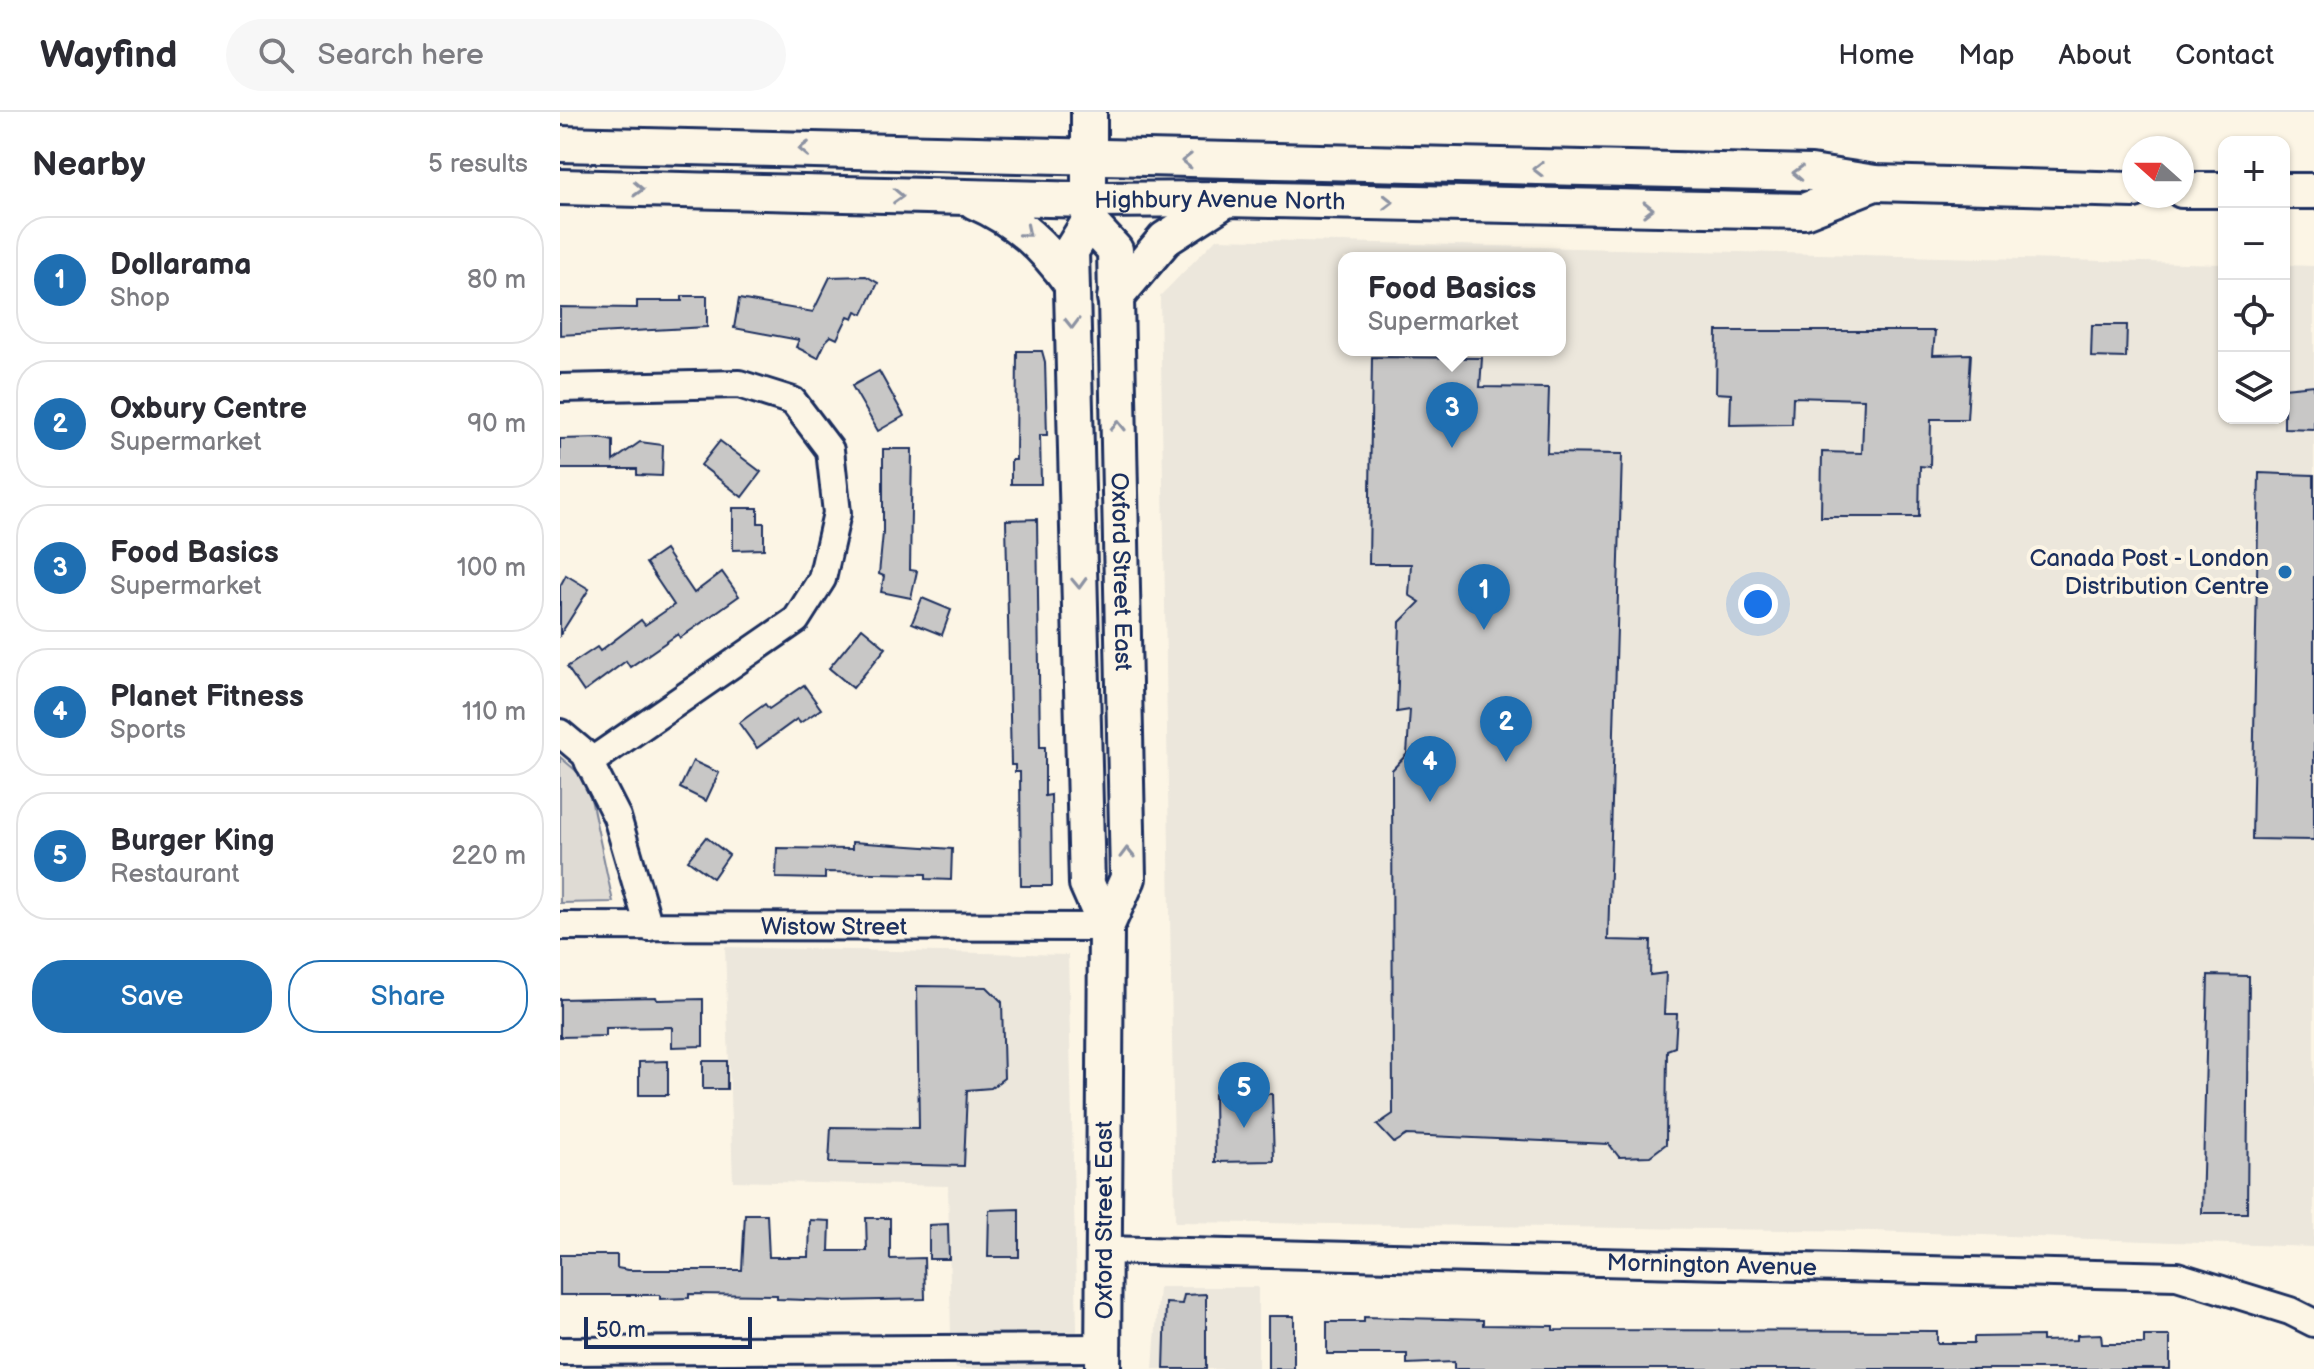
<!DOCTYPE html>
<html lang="en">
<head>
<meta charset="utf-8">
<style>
	body { margin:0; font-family:"Balsamiq Sans",sans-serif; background:#f7f7f7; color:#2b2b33 }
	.controls { position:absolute; right:24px; top:24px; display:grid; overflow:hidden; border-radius:16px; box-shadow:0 2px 6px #0004 }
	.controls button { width:72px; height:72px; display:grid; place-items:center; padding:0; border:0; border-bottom:2px solid #e1e1e2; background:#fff; color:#2b2b33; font:40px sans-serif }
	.compass { position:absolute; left:1562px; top:24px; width:72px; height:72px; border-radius:50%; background:#fff; box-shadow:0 2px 6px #0004; rotate:291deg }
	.scale { position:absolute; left:24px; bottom:20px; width:168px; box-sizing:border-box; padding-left:8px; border:4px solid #1b2f5e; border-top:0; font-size:22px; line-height:28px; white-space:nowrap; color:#1b2f5e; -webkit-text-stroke:6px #fcf5e5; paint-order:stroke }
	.you { position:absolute; left:1198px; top:492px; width:28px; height:28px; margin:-20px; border:6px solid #fff; border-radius:50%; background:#1a73e8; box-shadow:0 0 0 12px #1a73e833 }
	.badge { display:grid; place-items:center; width:52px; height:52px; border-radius:50%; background:#1f6fb2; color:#fff; font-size:26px; font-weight:700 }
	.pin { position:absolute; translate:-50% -66px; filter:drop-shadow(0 2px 4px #0008) }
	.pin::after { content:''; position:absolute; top:42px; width:28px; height:24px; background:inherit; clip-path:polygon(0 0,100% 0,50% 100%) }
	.popup { position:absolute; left:778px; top:140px; width:228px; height:104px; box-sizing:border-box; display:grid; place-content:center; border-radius:16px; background:#fff; filter:drop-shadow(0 2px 6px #0005); font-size:26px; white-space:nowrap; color:#7c7c81 }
	.popup b { font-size:30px; color:#2b2b33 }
	.popup::after { content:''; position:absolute; left:50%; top:100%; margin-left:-16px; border:16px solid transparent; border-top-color:#fff }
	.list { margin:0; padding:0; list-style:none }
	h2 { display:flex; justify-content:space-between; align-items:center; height:104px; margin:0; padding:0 32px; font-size:34px }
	h2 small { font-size:26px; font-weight:400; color:#7c7c81 }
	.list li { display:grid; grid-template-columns:52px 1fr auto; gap:24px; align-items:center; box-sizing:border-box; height:128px; margin:0 16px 16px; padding:0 16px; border:2px solid #e1e1e2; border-radius:32px }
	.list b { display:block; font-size:30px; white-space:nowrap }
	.list p { margin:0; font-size:26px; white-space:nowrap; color:#7c7c81 }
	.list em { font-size:26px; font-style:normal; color:#7c7c81 }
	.actions { display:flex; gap:16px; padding:24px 32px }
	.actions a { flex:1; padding:18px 0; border:2px solid #1f6fb2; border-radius:32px; text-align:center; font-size:28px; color:#1f6fb2 }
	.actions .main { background:#1f6fb2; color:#fff }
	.icon { flex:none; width:44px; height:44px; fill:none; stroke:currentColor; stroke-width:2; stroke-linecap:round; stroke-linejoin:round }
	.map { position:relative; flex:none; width:1754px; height:1257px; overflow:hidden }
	header { display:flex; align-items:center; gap:48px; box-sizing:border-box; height:112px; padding:0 40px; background:#fff; border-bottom:2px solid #e1e1e2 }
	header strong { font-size:38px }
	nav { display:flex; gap:44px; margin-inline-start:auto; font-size:28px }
	.search { width:560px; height:72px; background:#f7f7f7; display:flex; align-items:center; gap:20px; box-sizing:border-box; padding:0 28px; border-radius:44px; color:#7c7c81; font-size:30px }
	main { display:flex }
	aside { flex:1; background:#fff }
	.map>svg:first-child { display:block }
</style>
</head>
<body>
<header>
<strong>Wayfind</strong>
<div class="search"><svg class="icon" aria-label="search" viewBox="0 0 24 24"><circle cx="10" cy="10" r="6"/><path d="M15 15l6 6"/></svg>Search here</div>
<nav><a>Home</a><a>Map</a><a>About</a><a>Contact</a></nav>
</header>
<main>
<aside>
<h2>Nearby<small>5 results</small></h2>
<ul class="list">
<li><span class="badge">1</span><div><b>Dollarama</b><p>Shop</p></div><em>80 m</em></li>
<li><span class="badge">2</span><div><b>Oxbury Centre</b><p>Supermarket</p></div><em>90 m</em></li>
<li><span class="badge">3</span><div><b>Food Basics</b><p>Supermarket</p></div><em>100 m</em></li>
<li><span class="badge">4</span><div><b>Planet Fitness</b><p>Sports</p></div><em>110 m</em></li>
<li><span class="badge">5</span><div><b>Burger King</b><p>Restaurant</p></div><em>220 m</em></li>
</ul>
<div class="actions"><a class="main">Save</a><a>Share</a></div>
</aside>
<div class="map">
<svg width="1754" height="1257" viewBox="0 0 1754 1257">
	<rect width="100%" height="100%" fill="#fcf5e5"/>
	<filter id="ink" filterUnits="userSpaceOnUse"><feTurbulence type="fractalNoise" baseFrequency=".0125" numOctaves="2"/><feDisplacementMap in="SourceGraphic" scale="16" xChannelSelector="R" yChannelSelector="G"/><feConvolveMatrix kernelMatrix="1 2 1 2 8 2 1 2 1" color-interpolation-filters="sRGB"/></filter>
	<g filter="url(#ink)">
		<g fill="#ece7dc" fill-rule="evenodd">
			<path d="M656,127L1664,152V306H1724V153L1754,154V1135L1313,1119L615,1110L600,184ZM784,146H1000V238H784Z"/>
			<polygon points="165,835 508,843 518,1257 396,1257 391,1226 388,1074 173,1069"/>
			<polygon points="599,1175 698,1175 698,1257 593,1257"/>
		</g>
		<polygon fill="#dfdbd4" stroke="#7d8599" stroke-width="2" points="0,645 27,668 53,790 0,791"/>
		<g fill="#c8c7c6" stroke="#1b2f5e" stroke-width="2">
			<polygon points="306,164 318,171 303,202 296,199 293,206 288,204 277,227 271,224 266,229 258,246 236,235 239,228 174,216 179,187 253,200 270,165"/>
			<polygon points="122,184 147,184 147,215 0,223 0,195 77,196 77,189 122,189"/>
			<polygon points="1532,213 1567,213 1566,246 1531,245"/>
			<polygon points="1157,219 1375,219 1373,243 1411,242 1407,307 1371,307 1370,355 1360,354 1359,405 1261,405 1262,340 1302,341 1304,287 1233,285 1232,312 1170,313 1171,282 1156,281"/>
			<polygon points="457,239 482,239 485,250 487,323 480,323 481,372 451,372 451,348 456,348"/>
			<polygon points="812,245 922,246 920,275 989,276 987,341 1062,342 1048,828 1091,829 1090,863 1106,861 1104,902 1117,902 1115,935 1107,938 1106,1032 1090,1044 1059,1045 1049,1032 847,1023 834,1031 817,1013 833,1002 832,658 847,642 850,598 837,600 840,510 860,490 849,483 851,452 809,452"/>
			<polygon points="319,259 344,304 318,319 292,274"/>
			<polygon points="1754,273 1754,317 1724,316 1724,276"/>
			<polygon points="41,326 53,329 53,349 80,330 103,333 102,364 77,363 77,357 0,357 0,327"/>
			<polygon points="160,329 201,360 182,385 141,353"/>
			<polygon points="323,337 352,337 350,458 357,459 351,486 321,480 324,464 319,462 323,421"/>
			<polygon points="1699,361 1754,363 1754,728 1692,727"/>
			<polygon points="173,396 198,396 198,411 204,411 204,437 173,438"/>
			<polygon points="477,407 480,635 485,635 485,684 491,683 492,774 461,774 460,660 455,660 455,653 451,653 446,408"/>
			<polygon points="105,438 134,481 162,460 179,484 120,526 118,522 70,555 66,549 24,580 7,555 37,535 40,539 81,508 85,513 114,493 86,451"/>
			<polygon points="6,463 29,477 0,523 0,474"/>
			<polygon points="362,486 391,498 382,523 352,511"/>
			<polygon points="302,516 326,536 293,576 269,556"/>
			<polygon points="244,573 261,597 240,611 237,607 197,636 179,611 205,592 209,597"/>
			<polygon points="133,649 159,661 146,689 120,676"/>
			<polygon points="146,725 169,743 153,766 128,748"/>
			<polygon points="292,730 392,737 391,768 366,767 366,762 265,760 265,767 216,766 217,736 292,737"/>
			<polygon points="1648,863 1689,864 1687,1101 1642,1101"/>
			<polygon points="357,874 427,875 442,890 444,966 431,976 407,978 404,1054 269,1051 271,1015 359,1016"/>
			<polygon points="96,885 97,888 143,887 143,934 112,935 112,915 46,916 46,924 0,925 0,887"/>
			<polygon points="108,949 108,983 79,983 79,950"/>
			<rect x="143" y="949" width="24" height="28"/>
			<polygon points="654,982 712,982 714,1049 655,1050"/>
			<polygon points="459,1097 459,1145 428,1145 429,1098"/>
			<polygon points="185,1102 207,1102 209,1145 249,1145 250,1108 270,1109 269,1139 307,1139 306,1106 330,1106 330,1147 364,1146 365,1187 276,1189 217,1187 217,1183 129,1182 129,1186 100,1187 100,1183 0,1183 0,1143 57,1143 57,1156 68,1158 182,1158"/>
			<polygon points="388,1112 389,1147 369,1147 369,1113"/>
			<polygon points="646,1182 646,1257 604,1257 606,1191 622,1192 624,1183"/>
			<rect x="708" y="1204" width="26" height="53"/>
			<polygon points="804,1205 923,1208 923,1213 993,1214 993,1218 1377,1219 1377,1231 1414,1231 1414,1225 1482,1224 1482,1229 1517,1228 1517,1223 1541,1222 1542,1232 1584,1232 1584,1224 1610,1224 1610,1257 894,1257 894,1250 847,1252 847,1242 767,1242 767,1210 804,1210"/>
		</g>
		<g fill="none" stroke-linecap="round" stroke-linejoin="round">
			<defs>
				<g id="minor">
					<polyline points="0,276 179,272 233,289 270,338 277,401 262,467 236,508 29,651"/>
					<polyline points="0,621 25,642 57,705 89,815"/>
					<path id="s1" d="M0,814L546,815"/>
					<path id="s2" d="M542,1138L1617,1164L1730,1199L1754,1211"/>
					<polyline points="0,1239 543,1236"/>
				</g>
				<g id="major">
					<polyline points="529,0 529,110 511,139 527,772 546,815"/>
					<path d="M0,32C417,45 834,50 1251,61L1315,71L1574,78"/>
					<path id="s3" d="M0,75L530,88L666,87L1244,99L1315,71"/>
					<polyline points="1622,78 1664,78"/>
					<polyline points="1724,79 1754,79"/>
					<path d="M414,89C456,107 485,135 511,171"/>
					<path id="s4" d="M529,110L555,138L568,766L546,815L543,1257"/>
					<polyline points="555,186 605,127 664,89"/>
				</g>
			</defs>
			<use href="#minor" stroke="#1b2f5e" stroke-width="32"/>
			<use href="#major" stroke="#1b2f5e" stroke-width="40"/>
			<use href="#minor" stroke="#fcf5e5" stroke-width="26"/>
			<use href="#major" stroke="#fcf5e5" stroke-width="34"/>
		</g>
		<defs><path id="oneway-chevron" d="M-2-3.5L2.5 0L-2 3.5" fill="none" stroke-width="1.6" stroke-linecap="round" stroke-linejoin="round" transform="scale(2)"/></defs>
		<g stroke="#8c92a2">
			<use href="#oneway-chevron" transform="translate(244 37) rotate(-178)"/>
			<use href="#oneway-chevron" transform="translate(627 49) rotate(-179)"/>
			<use href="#oneway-chevron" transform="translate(978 57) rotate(-180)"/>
			<use href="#oneway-chevron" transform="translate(1238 61) rotate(-178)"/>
			<use href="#oneway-chevron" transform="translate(78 77) rotate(2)"/>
			<use href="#oneway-chevron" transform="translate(338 84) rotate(2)"/>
			<use href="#oneway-chevron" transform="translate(828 90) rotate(1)"/>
			<use href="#oneway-chevron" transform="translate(1088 97) rotate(1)"/>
			<use href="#oneway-chevron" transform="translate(466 120) rotate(40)"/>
			<use href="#oneway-chevron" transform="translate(512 211) rotate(89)"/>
			<use href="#oneway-chevron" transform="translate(558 314) rotate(-91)"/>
			<use href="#oneway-chevron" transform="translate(519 471) rotate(88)"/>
			<use href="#oneway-chevron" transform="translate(567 741) rotate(-91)"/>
		</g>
	</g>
	<circle fill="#1f6fb2" stroke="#fcf5e5" stroke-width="3" cx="1725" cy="460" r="8"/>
	<g text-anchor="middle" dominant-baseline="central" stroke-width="8" stroke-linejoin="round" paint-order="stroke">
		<g font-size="24" fill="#1b2f5e" stroke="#fcf5e5">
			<text stroke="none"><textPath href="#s3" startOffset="660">Highbury Avenue North</textPath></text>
			<text stroke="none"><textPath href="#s4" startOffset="360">Oxford Street East</textPath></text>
			<text stroke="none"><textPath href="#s1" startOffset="274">Wistow Street</textPath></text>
			<text transform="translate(544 1108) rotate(-90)">Oxford Street East</text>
			<text stroke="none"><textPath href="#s2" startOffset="610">Mornington Avenue</textPath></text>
		</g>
		<g font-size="24" fill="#1b2f5e" stroke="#fcf5e5" text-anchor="end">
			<text x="1709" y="446">Canada Post - London<tspan x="1709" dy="28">Distribution Centre</tspan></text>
		</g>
	</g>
</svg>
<div class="controls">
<button>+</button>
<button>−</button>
<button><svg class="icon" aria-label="locate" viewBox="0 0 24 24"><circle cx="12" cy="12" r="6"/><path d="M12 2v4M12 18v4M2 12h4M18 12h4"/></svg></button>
<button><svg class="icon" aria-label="layers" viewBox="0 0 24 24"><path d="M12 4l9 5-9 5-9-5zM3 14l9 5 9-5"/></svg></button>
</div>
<svg class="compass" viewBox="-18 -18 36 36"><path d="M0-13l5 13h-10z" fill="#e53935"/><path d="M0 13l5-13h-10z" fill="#7c7c81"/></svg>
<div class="scale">50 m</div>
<div class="you"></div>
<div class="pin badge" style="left:924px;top:518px">1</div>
<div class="pin badge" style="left:946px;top:650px">2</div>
<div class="pin badge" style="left:892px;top:336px">3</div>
<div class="popup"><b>Food Basics</b>Supermarket</div>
<div class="pin badge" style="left:870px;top:690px">4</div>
<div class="pin badge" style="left:684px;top:1016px">5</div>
</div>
</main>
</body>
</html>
